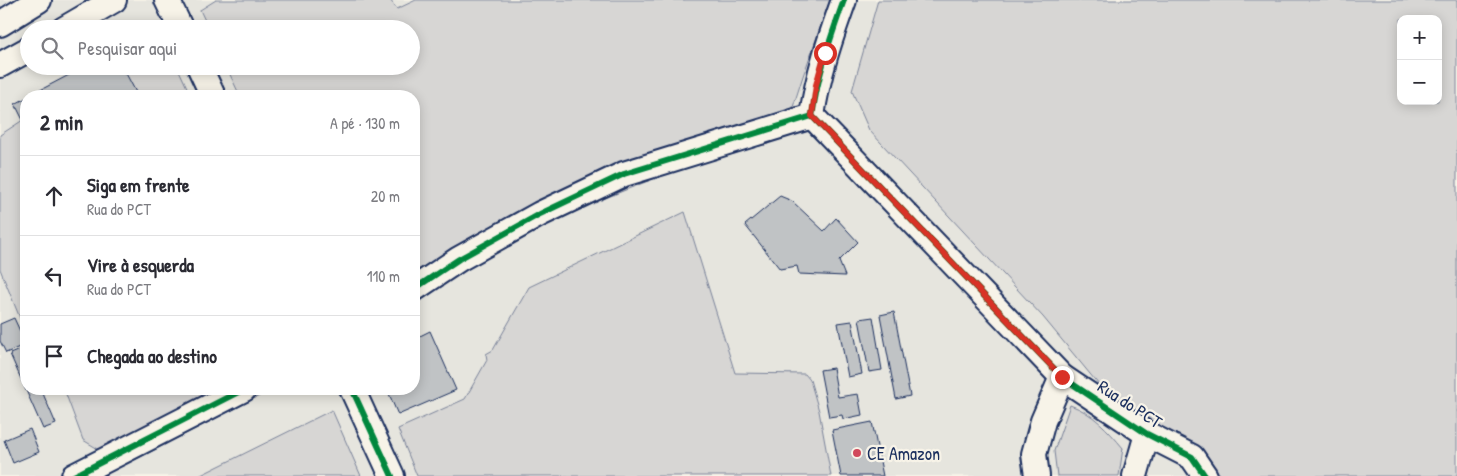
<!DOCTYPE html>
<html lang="pt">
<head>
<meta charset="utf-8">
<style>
	body { margin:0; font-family:"Patrick Hand",sans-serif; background:#f7f7f7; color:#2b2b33 }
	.controls { position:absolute; right:15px; top:15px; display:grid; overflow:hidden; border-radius:10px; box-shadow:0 2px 12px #0003 }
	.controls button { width:45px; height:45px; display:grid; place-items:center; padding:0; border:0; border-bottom:1px solid #e1e1e2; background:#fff; color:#2b2b33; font:25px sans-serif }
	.stop { position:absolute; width:15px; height:15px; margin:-11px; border:4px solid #d93025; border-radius:50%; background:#fff }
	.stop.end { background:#d93025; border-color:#fff; box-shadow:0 1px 5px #0008 }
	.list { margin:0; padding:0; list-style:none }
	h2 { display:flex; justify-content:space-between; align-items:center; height:65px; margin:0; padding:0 20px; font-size:21px }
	h2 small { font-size:16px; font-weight:400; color:#7c7c81 }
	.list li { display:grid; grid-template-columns:32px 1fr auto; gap:15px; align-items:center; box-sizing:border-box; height:80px; padding:0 20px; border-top:1px solid #e1e1e2 }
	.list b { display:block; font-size:19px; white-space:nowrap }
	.list p { margin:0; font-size:16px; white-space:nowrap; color:#7c7c81 }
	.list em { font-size:16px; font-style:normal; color:#7c7c81 }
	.icon { flex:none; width:28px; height:28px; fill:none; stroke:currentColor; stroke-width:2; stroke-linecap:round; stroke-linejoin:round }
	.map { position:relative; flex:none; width:1457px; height:476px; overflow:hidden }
	.search { position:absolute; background:#fff; box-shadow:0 2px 12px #0003; left:20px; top:20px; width:400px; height:55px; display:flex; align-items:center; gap:12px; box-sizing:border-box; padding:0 18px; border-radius:28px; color:#7c7c81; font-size:19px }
	.panel { position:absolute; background:#fff; box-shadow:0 2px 12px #0003; left:20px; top:90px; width:400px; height:305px; border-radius:20px }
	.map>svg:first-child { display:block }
</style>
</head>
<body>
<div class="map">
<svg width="1457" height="476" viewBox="0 0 1457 476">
	<rect width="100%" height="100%" fill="#f7f3e8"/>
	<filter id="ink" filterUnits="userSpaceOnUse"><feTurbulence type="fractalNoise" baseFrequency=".02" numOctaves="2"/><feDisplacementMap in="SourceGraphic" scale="10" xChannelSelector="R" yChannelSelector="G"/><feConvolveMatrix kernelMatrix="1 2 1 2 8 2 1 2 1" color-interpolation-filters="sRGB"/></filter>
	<g filter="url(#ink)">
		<path fill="#e6e5de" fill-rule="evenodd" d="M0,0H1457V476H0ZM1401,19H1438V101H1401ZM29,29H411V66H29ZM26,96H414V389H26Z"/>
		<g fill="#d7d6d4" stroke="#798299" fill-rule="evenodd">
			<polygon points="216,0 390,0 397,9 416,0 830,0 803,76 786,129 768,144 693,163 583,207 483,254 414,299 414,96 240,96 226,66 411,66 411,29 209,29 200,10"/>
			<path d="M878,0H1457V476H1206L1137,431L1043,317L869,130L852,91ZM1401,19H1438V101H1401Z"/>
			<polygon points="107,66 177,66 191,96 60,96"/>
			<polygon points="26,118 26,327 22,323 0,269 0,135"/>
			<polygon points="685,212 735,373 805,374 810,380 819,411 831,476 417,476 398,429 465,399 487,360 486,354 493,350 529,287"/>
			<polygon points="64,389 273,389 125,465 83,440"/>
			<path d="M1070,405C1093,413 1108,430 1123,448L1119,476H1057L1054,451Z"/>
			<polygon points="332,410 361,476 199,476"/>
		</g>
		<g fill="#c0c3c5" stroke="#1b2f5e">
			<polygon points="86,66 122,66 138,96 29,96"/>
			<polygon points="26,98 26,126 15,104"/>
			<polygon points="780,196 792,201 824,231 836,218 858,242 839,261 845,276 799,274 797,266 780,269 745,225"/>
			<polygon points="894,312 910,396 896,399 880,315"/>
			<polygon points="873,317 882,370 869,372 859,319"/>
			<polygon points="14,318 26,344 6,353 0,341 0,324"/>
			<polygon points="852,321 862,374 848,377 838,323"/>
			<polygon points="430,331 456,390 398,415 387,389 414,389 414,339"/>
			<polygon points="24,348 26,354 26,389 41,389 56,424 43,429 10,354"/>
			<polygon points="833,368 838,397 858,394 862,415 843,419 842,415 829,417 820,370"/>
			<polygon points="872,422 883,476 841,476 832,430"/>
			<polygon points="30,429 39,452 13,463 4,440"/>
		</g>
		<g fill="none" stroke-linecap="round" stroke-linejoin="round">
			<defs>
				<g id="minor">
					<polyline points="167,0 181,29"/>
					<polyline points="0,24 39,0"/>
					<polyline points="64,29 114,0"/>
					<polyline points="0,65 29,49"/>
					<polyline points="199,66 213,96"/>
					<polyline points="812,116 1062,377 1147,434 1192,457 1205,476"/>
					<path d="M812,116C818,74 830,39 844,0"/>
					<polyline points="414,289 459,259 540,214 624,174 812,116"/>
					<polyline points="352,389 392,476"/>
					<polyline points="74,476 244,389"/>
					<polyline points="1037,476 1034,454 1043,421 1062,377"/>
					<polyline points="1135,476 1147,434"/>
				</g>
			</defs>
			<use href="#minor" stroke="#1b2f5e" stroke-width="28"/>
			<use href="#minor" stroke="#f7f3e8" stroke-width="24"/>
			<defs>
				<g id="cycleway">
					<polyline points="812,116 1062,377 1147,434 1192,457 1205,476"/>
					<path d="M812,116C818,74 830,39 844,0"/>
					<polyline points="414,289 459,259 540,214 624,174 812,116"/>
					<polyline points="352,389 392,476"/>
					<polyline points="74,476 244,389"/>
				</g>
			</defs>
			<use href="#cycleway" stroke="#f7f3e8" stroke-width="9"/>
			<use href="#cycleway" stroke="#00873e" stroke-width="6"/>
		</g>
	</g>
	<g fill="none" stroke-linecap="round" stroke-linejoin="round" filter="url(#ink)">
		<polyline stroke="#d93025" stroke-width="6" points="825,53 816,85 812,116 1062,377"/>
	</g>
	<circle fill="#d1495b" stroke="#f7f3e8" stroke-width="2" cx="857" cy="453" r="5"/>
	<g text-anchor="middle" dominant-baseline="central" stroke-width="4.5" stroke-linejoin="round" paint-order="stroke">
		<g font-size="18" fill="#1b2f5e" stroke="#f7f3e8">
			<text transform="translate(1130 404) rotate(33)">Rua do PCT</text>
		</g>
		<g font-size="18" fill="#1b2f5e" stroke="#f7f3e8" text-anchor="start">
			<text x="867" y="453">CE Amazon</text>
		</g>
	</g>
</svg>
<div class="controls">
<button>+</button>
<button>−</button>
</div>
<div class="stop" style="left:825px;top:53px"></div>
<div class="stop end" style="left:1062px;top:377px"></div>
<div class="search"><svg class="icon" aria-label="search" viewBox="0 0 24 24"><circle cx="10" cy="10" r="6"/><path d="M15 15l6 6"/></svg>Pesquisar aqui</div>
<section class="panel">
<h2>2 min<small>A pé · 130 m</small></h2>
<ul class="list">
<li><svg class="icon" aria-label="ahead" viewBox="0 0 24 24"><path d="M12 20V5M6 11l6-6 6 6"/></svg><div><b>Siga em frente</b><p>Rua do PCT</p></div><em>20 m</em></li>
<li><svg class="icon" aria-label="left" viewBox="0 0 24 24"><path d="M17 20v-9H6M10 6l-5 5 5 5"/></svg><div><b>Vire à esquerda</b><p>Rua do PCT</p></div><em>110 m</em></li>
<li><svg class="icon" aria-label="arrive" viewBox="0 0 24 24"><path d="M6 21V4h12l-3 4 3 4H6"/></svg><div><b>Chegada ao destino</b></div></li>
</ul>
</section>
</div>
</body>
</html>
